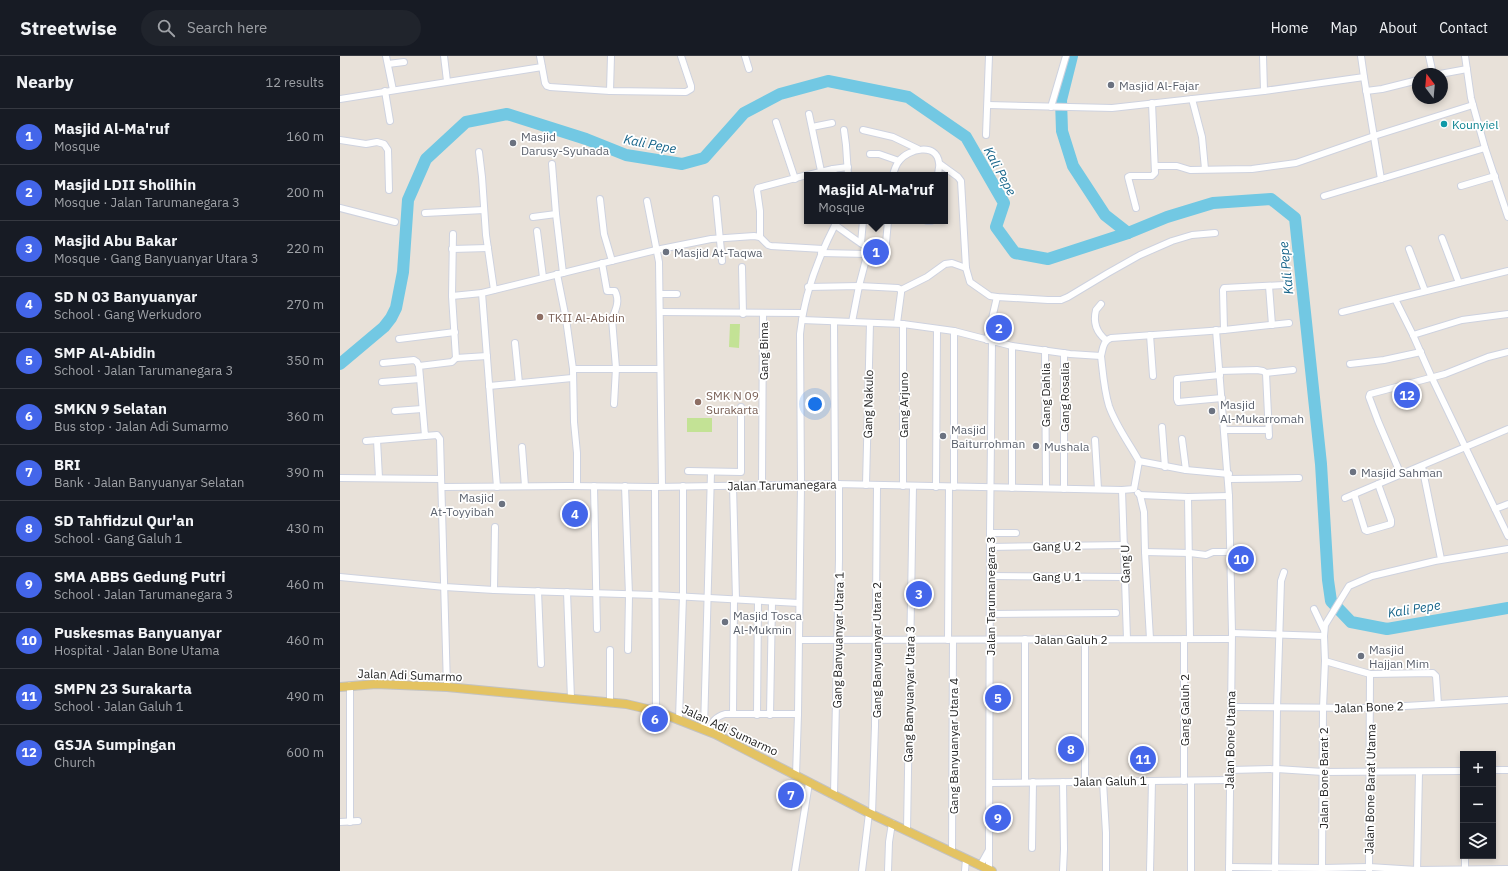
<!DOCTYPE html>
<html lang="en">
<head>
<meta charset="utf-8">
<style>
	body { margin:0; font-family:"IBM Plex Sans",sans-serif; background:#20242c; color:#f1f3f6 }
	.controls { position:absolute; right:12px; bottom:12px; display:grid; overflow:hidden; border-radius:0px; box-shadow:0 2px 6px #0003 }
	.controls button { width:36px; height:36px; display:grid; place-items:center; padding:0; border:0; border-bottom:1px solid #363941; background:#171b24; color:#f1f3f6; font:20px sans-serif }
	.compass { position:absolute; left:1072px; top:12px; width:36px; height:36px; border-radius:50%; background:#171b24; box-shadow:0 2px 6px #0003; rotate:344deg }
	.you { position:absolute; left:475px; top:348px; width:14px; height:14px; margin:-10px; border:3px solid #fff; border-radius:50%; background:#1a73e8; box-shadow:0 0 0 6px #1a73e833 }
	.badge { display:grid; place-items:center; width:26px; height:26px; border-radius:50%; background:#4466ea; color:#fff; font-size:13px; font-weight:700 }
	.pin { position:absolute; translate:-50% -50%; border:2px solid #fff; box-shadow:0 1px 4px #0006 }
	.popup { position:absolute; left:464px; top:116px; width:144px; height:52px; box-sizing:border-box; display:grid; place-content:center; border-radius:0px; background:#171b24; filter:drop-shadow(0 1px 3px #0005); font-size:13px; white-space:nowrap; color:#9ea1a6 }
	.popup b { font-size:15px; color:#f1f3f6 }
	.popup::after { content:''; position:absolute; left:50%; top:100%; margin-left:-8px; border:8px solid transparent; border-top-color:#171b24 }
	.list { margin:0; padding:0; list-style:none }
	h2 { display:flex; justify-content:space-between; align-items:center; height:52px; margin:0; padding:0 16px; font-size:17px }
	h2 small { font-size:13px; font-weight:400; color:#9ea1a6 }
	.list li { display:grid; grid-template-columns:26px 1fr auto; gap:12px; align-items:center; box-sizing:border-box; height:56px; padding:0 16px; border-top:1px solid #363941 }
	.list b { display:block; font-size:15px; white-space:nowrap }
	.list p { margin:0; font-size:13px; white-space:nowrap; color:#9ea1a6 }
	.list em { font-size:13px; font-style:normal; color:#9ea1a6 }
	.icon { flex:none; width:22px; height:22px; fill:none; stroke:currentColor; stroke-width:2; stroke-linecap:round; stroke-linejoin:round }
	.map { position:relative; flex:none; width:1168px; height:815px; overflow:hidden }
	header { display:flex; align-items:center; gap:24px; box-sizing:border-box; height:56px; padding:0 20px; background:#171b24; border-bottom:1px solid #363941 }
	header strong { font-size:19px }
	nav { display:flex; gap:22px; margin-inline-start:auto; font-size:14px }
	.search { width:280px; height:36px; background:#20242c; display:flex; align-items:center; gap:10px; box-sizing:border-box; padding:0 14px; border-radius:22px; color:#9ea1a6; font-size:15px }
	main { display:flex }
	aside { flex:1; background:#171b24 }
	.map>svg:first-child { display:block }
</style>
</head>
<body>
<header>
<strong>Streetwise</strong>
<div class="search"><svg class="icon" aria-label="search" viewBox="0 0 24 24"><circle cx="10" cy="10" r="6"/><path d="M15 15l6 6"/></svg>Search here</div>
<nav><a>Home</a><a>Map</a><a>About</a><a>Contact</a></nav>
</header>
<main>
<aside>
<h2>Nearby<small>12 results</small></h2>
<ul class="list">
<li><span class="badge">1</span><div><b>Masjid Al-Ma'ruf</b><p>Mosque</p></div><em>160 m</em></li>
<li><span class="badge">2</span><div><b>Masjid LDII Sholihin</b><p>Mosque · Jalan Tarumanegara 3</p></div><em>200 m</em></li>
<li><span class="badge">3</span><div><b>Masjid Abu Bakar</b><p>Mosque · Gang Banyuanyar Utara 3</p></div><em>220 m</em></li>
<li><span class="badge">4</span><div><b>SD N 03 Banyuanyar</b><p>School · Gang Werkudoro</p></div><em>270 m</em></li>
<li><span class="badge">5</span><div><b>SMP Al-Abidin</b><p>School · Jalan Tarumanegara 3</p></div><em>350 m</em></li>
<li><span class="badge">6</span><div><b>SMKN 9 Selatan</b><p>Bus stop · Jalan Adi Sumarmo</p></div><em>360 m</em></li>
<li><span class="badge">7</span><div><b>BRI</b><p>Bank · Jalan Banyuanyar Selatan</p></div><em>390 m</em></li>
<li><span class="badge">8</span><div><b>SD Tahfidzul Qur'an</b><p>School · Gang Galuh 1</p></div><em>430 m</em></li>
<li><span class="badge">9</span><div><b>SMA ABBS Gedung Putri</b><p>School · Jalan Tarumanegara 3</p></div><em>460 m</em></li>
<li><span class="badge">10</span><div><b>Puskesmas Banyuanyar</b><p>Hospital · Jalan Bone Utama</p></div><em>460 m</em></li>
<li><span class="badge">11</span><div><b>SMPN 23 Surakarta</b><p>School · Jalan Galuh 1</p></div><em>490 m</em></li>
<li><span class="badge">12</span><div><b>GSJA Sumpingan</b><p>Church</p></div><em>600 m</em></li>
</ul>
</aside>
<div class="map">
<svg width="1168" height="815" viewBox="0 0 1168 815">
	<rect width="100%" height="100%" fill="#e8e1d9"/>
	<g fill="#c3e295">
		<polygon points="390,268 400,268 399,292 389,291"/>
		<rect x="347" y="362" width="25" height="14"/>
	</g>
	<g fill="none" stroke-linecap="round" stroke-linejoin="round">
		<g stroke="#72c8e3" stroke-width="12">
			<polyline points="732,0 721,44 722,75 733,110 765,159 788,177"/>
			<polyline points="0,308 44,271 51,262 56,252 63,216 68,144 86,103 126,66 167,58 246,83 286,99 342,108 364,102 404,57 440,38 488,25 568,41 626,81 664,147 656,171 675,197 708,203 788,177 827,161 873,147 931,143 955,162 981,408 988,524 991,545 1011,566 1047,573 1168,552"/>
		</g>
		<defs>
			<g id="minor">
				<polyline points="46,0 53,34"/>
				<polyline points="104,0 107,25"/>
				<polyline points="200,0 205,27 207,30 210,31 270,35 346,36 351,33 351,30 341,0"/>
				<polyline points="405,0 409,13"/>
				<polyline points="923,0 924,35"/>
				<polyline points="1089,0 1093,18"/>
				<polyline points="1125,0 1131,42 1145,92"/>
				<polyline points="48,8 64,6"/>
				<polyline points="1100,18 1127,13"/>
				<polyline points="1024,21 1041,123"/>
				<polyline points="45,35 50,65"/>
				<polyline points="270,35 271,0"/>
				<polyline points="1026,35 1042,33 1078,24"/>
				<polyline points="0,43 202,11"/>
				<polyline points="852,43 862,81 865,113"/>
				<polyline points="648,49 772,52 924,35 1024,21 1021,0"/>
				<polyline points="711,51 726,0"/>
				<polyline points="469,58 481,115"/>
				<polyline points="436,66 455,123"/>
				<polyline points="472,71 492,67"/>
				<polyline points="504,74 506,89 508,119"/>
				<polyline points="523,74 553,81 578,93"/>
				<polyline points="646,79 649,0"/>
				<polyline points="0,84 26,88 37,86 44,88 48,94 49,134"/>
				<polyline points="139,96 142,121 146,179 154,234"/>
				<polyline points="530,98 539,98 559,105"/>
				<polyline points="212,108 216,158 223,217"/>
				<polyline points="600,108 618,121 621,125 626,212 630,226 650,240 657,241 708,244 721,244 728,241 768,217 800,199 832,185 852,179 875,177"/>
				<polyline points="815,110 837,110 850,114 912,113 956,107 1034,80 1133,49"/>
				<polyline points="493,113 508,111"/>
				<polyline points="468,119 493,113 494,119"/>
				<path d="M553,119C554,115 556,109 559,105C568,93 597,86 599,107C600,110 598,115 598,119"/>
				<polyline points="1121,130 1155,120"/>
				<polyline points="984,140 1145,92 1168,161"/>
				<polyline points="260,143 264,178 272,205"/>
				<polyline points="376,143 382,205"/>
				<polyline points="307,145 319,206 322,430"/>
				<polyline points="0,152 55,166"/>
				<polyline points="796,152 788,121 790,120 812,120 815,117 812,47"/>
				<polyline points="85,157 144,154"/>
				<polyline points="193,161 216,158"/>
				<polyline points="587,165 591,165"/>
				<path d="M495,169C501,173 523,190 529,192C535,194 543,191 546,187L548,165"/>
				<polyline points="197,175 203,221"/>
				<polyline points="420,181 420,155 417,134 418,132 467,119"/>
				<polyline points="1102,182 1119,227"/>
				<polyline points="521,187 523,165"/>
				<polyline points="112,193 148,192"/>
				<polyline points="1069,193 1085,235"/>
				<polyline points="481,197 527,198"/>
				<path d="M262,207L267,235H275C280,245 276,253 272,263L276,312L274,348"/>
				<polyline points="402,211 403,258"/>
				<polyline points="217,218 226,263 233,313 234,366 237,397 237,430"/>
				<polyline points="929,230 932,269"/>
				<polyline points="468,231 519,230 558,232 561,234 561,237 557,267"/>
				<polyline points="561,234 587,221 605,208 612,207 626,212"/>
				<polyline points="320,238 337,238"/>
				<polyline points="112,240 142,237"/>
				<polyline points="1055,243 1073,279 1092,322 1168,480"/>
				<path d="M761,248L756,254C753,266 756,276 766,284"/>
				<polyline points="320,256 463,257"/>
				<polyline points="1002,256 1168,215"/>
				<path d="M462,264L563,268L614,275L672,290L730,298L761,300C763,292 763,285 771,282L884,274L949,267"/>
				<polyline points="494,266 495,428"/>
				<polyline points="512,266 519,230 529,192"/>
				<polyline points="876,274 889,440 892,577 889,815"/>
				<polyline points="884,274 883,234 884,232 944,229"/>
				<polyline points="614,275 614,431"/>
				<polyline points="810,279 813,320"/>
				<polyline points="1073,279 1122,264 1168,258"/>
				<polyline points="59,283 115,276"/>
				<polyline points="647,284 657,241"/>
				<polyline points="175,287 179,327"/>
				<polyline points="705,294 706,432"/>
				<polyline points="724,297 724,433"/>
				<path d="M761,300C763,317 764,334 769,350C776,370 789,387 799,405"/>
				<polyline points="116,302 147,300"/>
				<polyline points="43,307 74,304 77,306 79,310"/>
				<polyline points="1010,308 1044,304 1081,296"/>
				<polyline points="233,313 320,313"/>
				<polyline points="879,315 917,314 923,315 926,317 929,380"/>
				<polyline points="926,317 953,314"/>
				<polyline points="880,319 837,323 837,343 838,346 882,342"/>
				<polyline points="42,326 80,323"/>
				<polyline points="149,330 232,322"/>
				<polyline points="55,355 82,353"/>
				<polyline points="822,371 825,411"/>
				<polyline points="884,374 928,374"/>
				<polyline points="842,383 846,414"/>
				<polyline points="37,384 39,422"/>
				<polyline points="755,384 758,433"/>
				<polyline points="26,385 85,380"/>
				<polyline points="182,391 185,430"/>
				<polyline points="1082,410 1101,503"/>
				<polyline points="348,415 401,416 401,351"/>
				<polyline points="1061,419 1038,365 1029,341 1030,338 1105,318 1148,301 1168,296"/>
				<polyline points="0,422 101,423"/>
				<polyline points="889,423 959,422"/>
				<polyline points="422,428 423,258"/>
				<polyline points="526,429 530,267"/>
				<polyline points="254,430 257,573"/>
				<polyline points="285,430 289,539 288,594"/>
				<polyline points="393,430 396,543"/>
				<polyline points="563,430 563,268"/>
				<polyline points="102,431 228,430 315,431 495,428 782,434 794,433 799,405 846,414 889,418"/>
				<polyline points="157,431 142,237 316,194 371,183 414,180 420,181 428,189 431,190 483,193"/>
				<polyline points="315,431 316,655"/>
				<polyline points="596,431 597,273"/>
				<polyline points="672,432 672,290"/>
				<polyline points="782,434 787,583"/>
				<polyline points="798,437 800,439 804,456 805,496 810,583"/>
				<polyline points="1014,438 1025,474 1027,475 1051,468 1051,464 1038,428"/>
				<polyline points="800,439 848,441 850,583"/>
				<polyline points="848,441 889,440"/>
				<polyline points="1005,442 1168,373"/>
				<polyline points="1155,453 1168,448"/>
				<polyline points="650,477 676,477"/>
				<polyline points="650,491 785,489"/>
				<polyline points="805,496 850,497 866,499 873,496 890,496"/>
				<polyline points="650,520 785,521"/>
				<polyline points="0,521 105,531 154,534 315,539 459,547"/>
				<polyline points="154,534 155,471"/>
				<polyline points="198,535 201,608"/>
				<polyline points="227,536 231,643"/>
				<polyline points="974,553 984,574"/>
				<polyline points="650,558 776,557"/>
				<polyline points="892,577 984,580 985,605 1030,618 1029,815"/>
				<polyline points="984,580 985,569 1009,530 1032,520 1095,505 1168,493"/>
				<polyline points="685,583 685,726"/>
				<polyline points="844,583 844,725"/>
				<polyline points="459,584 891,583"/>
				<polyline points="608,584 609,431"/>
				<polyline points="1030,618 1093,617 1096,620 1098,648"/>
				<polyline points="107,631 100,383 97,379 85,380 79,310 112,306 116,302 112,240 113,178"/>
				<polyline points="270,647 270,594"/>
				<polyline points="891,651 1031,652 1168,644"/>
				<polyline points="393,658 394,543"/>
				<polyline points="417,659 418,545"/>
				<polyline points="430,659 432,546"/>
				<polyline points="339,663 343,540 343,430"/>
				<polyline points="364,673 371,416"/>
				<path d="M368,675C372,666 375,661 385,658H458"/>
				<polyline points="890,714 937,713 983,716 1123,715"/>
				<polyline points="1153,714 1168,714"/>
				<path d="M456,720L458,658L461,429L460,278C464,239 477,204 495,169V165"/>
				<polyline points="851,725 851,815"/>
				<polyline points="745,726 745,583"/>
				<polyline points="763,726 766,777 766,815"/>
				<polyline points="650,727 890,724"/>
				<polyline points="494,739 499,503 499,428"/>
				<polyline points="532,758 535,670 537,430"/>
				<polyline points="0,766 18,765"/>
				<polyline points="10,766 10,629"/>
				<polyline points="567,774 573,430"/>
				<polyline points="692,792 693,726"/>
				<polyline points="612,796 613,584"/>
				<polyline points="1125,800 1125,815"/>
				<polyline points="640,810 649,794 650,477 652,285"/>
				<polyline points="889,811 983,812 1029,811 1077,814 1168,813"/>
				<polyline points="649,814 649,796"/>
				<polyline points="455,815 469,727"/>
				<polyline points="522,815 529,757"/>
				<polyline points="548,815 549,786 552,767"/>
				<polyline points="625,815 626,803"/>
				<polyline points="723,815 724,793 723,726"/>
				<polyline points="810,815 812,725"/>
				<polyline points="935,815 937,652 941,525 944,516"/>
				<polyline points="982,815 983,652 985,605"/>
				<polyline points="1077,815 1079,716"/>
			</g>
			<polyline id="major" points="0,631 36,628 107,631 286,648 316,655 375,678 529,757 652,815"/>
		</defs>
		<use href="#minor" stroke="#ced2df" stroke-width="8"/>
		<use href="#major" stroke="#c2c2c2" stroke-width="10"/>
		<use href="#minor" stroke="#fff" stroke-width="6"/>
		<use href="#major" stroke="#e4c362" stroke-width="8"/>
	</g>
	<g fill="#6b7280" stroke="#fff" stroke-width="1.5">
		<circle cx="771" cy="29" r="4"/>
		<circle cx="173" cy="87" r="4"/>
		<circle cx="326" cy="196" r="4"/>
		<circle cx="872" cy="355" r="4"/>
		<circle cx="603" cy="380" r="4"/>
		<circle cx="696" cy="390" r="4"/>
		<circle cx="1013" cy="416" r="4"/>
		<circle cx="162" cy="448" r="4"/>
		<circle cx="385" cy="566" r="4"/>
		<circle cx="1021" cy="600" r="4"/>
	</g>
	<circle fill="#0f9aa8" stroke="#fff" stroke-width="1.5" cx="1104" cy="68" r="4"/>
	<g fill="#8d6e63" stroke="#fff" stroke-width="1.5">
		<circle cx="200" cy="261" r="4"/>
		<circle cx="358" cy="346" r="4"/>
	</g>
	<g text-anchor="middle" dominant-baseline="central" stroke-width="3.5" stroke-linejoin="round" paint-order="stroke">
		<g font-size="12" fill="#5b616d" stroke="#fff" text-anchor="start">
			<text x="779" y="29">Masjid Al-Fajar</text>
			<text x="181" y="80">Masjid<tspan x="181" dy="14">Darusy-Syuhada</tspan></text>
			<text x="334" y="196">Masjid At-Taqwa</text>
			<text x="880" y="348">Masjid<tspan x="880" dy="14">Al-Mukarromah</tspan></text>
			<text x="611" y="373">Masjid<tspan x="611" dy="14">Baiturrohman</tspan></text>
			<text x="704" y="390">Mushala</text>
			<text x="1021" y="416">Masjid Sahman</text>
			<text x="154" y="441" text-anchor="end">Masjid<tspan x="154" dy="14">At-Toyyibah</tspan></text>
			<text x="393" y="559">Masjid Tosca<tspan x="393" dy="14">Al-Mukmin</tspan></text>
			<text x="1029" y="593">Masjid<tspan x="1029" dy="14">Hajjan Mim</tspan></text>
		</g>
		<g font-size="12" fill="#0d838f" stroke="#fff" text-anchor="start">
			<text x="1112" y="68">Kounyiel</text>
		</g>
		<g font-size="12" fill="#785e54" stroke="#fff" text-anchor="start">
			<text x="208" y="261">TKII Al-Abidin</text>
			<text x="366" y="339">SMK N 09<tspan x="366" dy="14">Surakarta</tspan></text>
		</g>
		<g font-size="12" fill="#262626" stroke="#fff">
			<text transform="translate(423 295) rotate(-90)">Gang Bima</text>
			<text transform="translate(705 339) rotate(-90)">Gang Dahlia</text>
			<text transform="translate(724 341) rotate(-90)">Gang Rosalia</text>
			<text transform="translate(528 348) rotate(-89)">Gang Nakulo</text>
			<text transform="translate(563 349) rotate(-90)">Gang Arjuno</text>
			<text transform="translate(442 429) rotate(-1)">Jalan Tarumanegara</text>
			<text transform="translate(717 490) rotate(-1)">Gang U 2</text>
			<text transform="translate(785 508) rotate(-91)">Gang U</text>
			<text x="717" y="520">Gang U 1</text>
			<text transform="translate(650 540) rotate(-90)">Jalan Tarumanegara 3</text>
			<text x="731" y="583">Jalan Galuh 2</text>
			<text transform="translate(498 584) rotate(-89)">Gang Banyuanyar Utara 1</text>
			<text transform="translate(536 594) rotate(-90)">Gang Banyuanyar Utara 2</text>
			<text transform="translate(70 619) rotate(2)">Jalan Adi Sumarmo</text>
			<text transform="translate(569 638) rotate(-89)">Gang Banyuanyar Utara 3</text>
			<text transform="translate(1029 651) rotate(-2)">Jalan Bone 2</text>
			<text transform="translate(844 654) rotate(-90)">Gang Galuh 2</text>
			<text transform="translate(390 674) rotate(25)">Jalan Adi Sumarmo</text>
			<text transform="translate(890 684) rotate(-89)">Jalan Bone Utama</text>
			<text transform="translate(613 690) rotate(-90)">Gang Banyuanyar Utara 4</text>
			<text transform="translate(983 722) rotate(-90)">Jalan Bone Barat 2</text>
			<text transform="translate(770 725) rotate(-1)">Jalan Galuh 1</text>
			<text transform="translate(1030 733) rotate(-89)">Jalan Bone Barat Utama</text>
		</g>
		<g font-size="13" font-style="italic" fill="#17658a" stroke="#fff">
			<text transform="translate(310 88) rotate(11)">Kali Pepe</text>
			<text transform="translate(660 115) rotate(62)">Kali Pepe</text>
			<text transform="translate(946 212) rotate(-96)">Kali Pepe</text>
			<text transform="translate(1074 553) rotate(-9)">Kali Pepe</text>
		</g>
	</g>
</svg>
<div class="controls">
<button>+</button>
<button>−</button>
<button><svg class="icon" aria-label="layers" viewBox="0 0 24 24"><path d="M12 4l9 5-9 5-9-5zM3 14l9 5 9-5"/></svg></button>
</div>
<svg class="compass" viewBox="-18 -18 36 36"><path d="M0-13l5 13h-10z" fill="#e53935"/><path d="M0 13l5-13h-10z" fill="#9ea1a6"/></svg>
<div class="you"></div>
<div class="pin badge" style="left:536px;top:196px">1</div>
<div class="popup"><b>Masjid Al-Ma'ruf</b>Mosque</div>
<div class="pin badge" style="left:659px;top:272px">2</div>
<div class="pin badge" style="left:579px;top:538px">3</div>
<div class="pin badge" style="left:235px;top:458px">4</div>
<div class="pin badge" style="left:658px;top:642px">5</div>
<div class="pin badge" style="left:315px;top:663px">6</div>
<div class="pin badge" style="left:451px;top:739px">7</div>
<div class="pin badge" style="left:731px;top:693px">8</div>
<div class="pin badge" style="left:658px;top:762px">9</div>
<div class="pin badge" style="left:901px;top:503px">10</div>
<div class="pin badge" style="left:803px;top:703px">11</div>
<div class="pin badge" style="left:1067px;top:339px">12</div>
</div>
</main>
</body>
</html>
